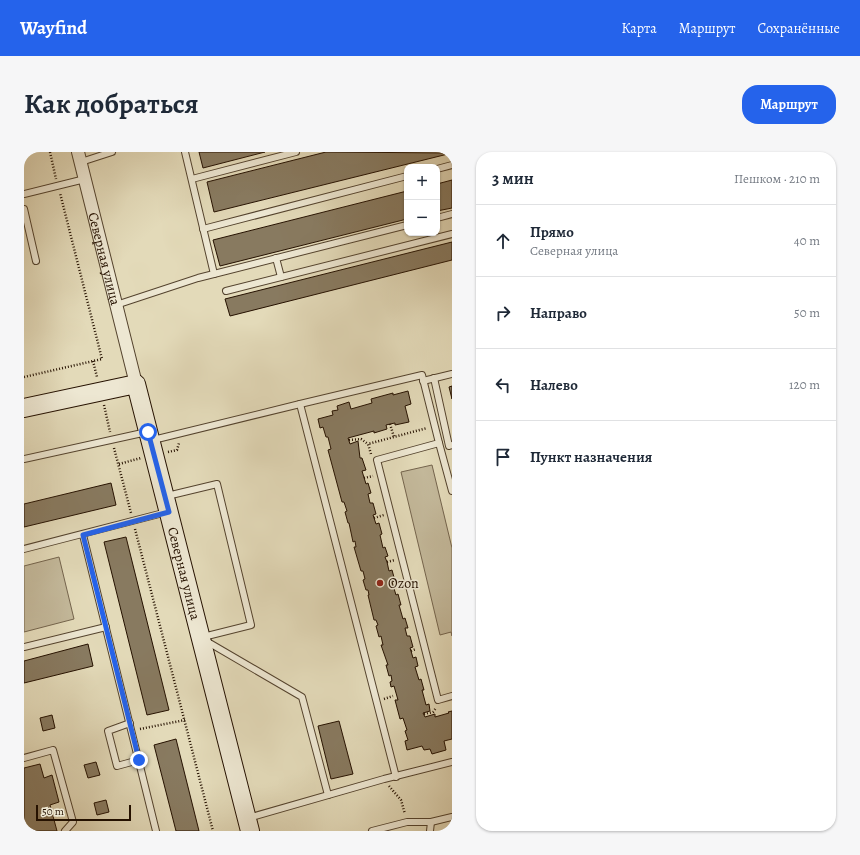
<!DOCTYPE html>
<html lang="ru">
<head>
<meta charset="utf-8">
<style>
	body { margin:0; font-family:Alegreya,serif; background:#f6f6f7; color:#1f2937 }
	.controls { position:absolute; right:12px; top:12px; display:grid; overflow:hidden; border-radius:8px; box-shadow:0 1px 3px #0004 }
	.controls button { width:36px; height:36px; display:grid; place-items:center; padding:0; border:0; border-bottom:1px solid #e0e1e3; background:#fff; color:#1f2937; font:20px sans-serif }
	.scale { position:absolute; left:12px; bottom:10px; width:95px; box-sizing:border-box; padding-left:4px; border:2px solid #251100; border-top:0; font-size:11px; line-height:14px; white-space:nowrap; color:#251100; -webkit-text-stroke:3px #ede7d2; paint-order:stroke }
	.stop { position:absolute; width:12px; height:12px; margin:-9px; border:3px solid #2563eb; border-radius:50%; background:#fff }
	.stop.end { background:#2563eb; border-color:#fff; box-shadow:0 1px 4px #0008 }
	.list { margin:0; padding:0; list-style:none }
	h2 { display:flex; justify-content:space-between; align-items:center; height:52px; margin:0; padding:0 16px; font-size:17px }
	h2 small { font-size:13px; font-weight:400; color:#747a83 }
	.list li { display:grid; grid-template-columns:26px 1fr auto; gap:12px; align-items:center; box-sizing:border-box; height:72px; padding:0 16px; border-top:1px solid #e0e1e3 }
	.list b { display:block; font-size:15px; white-space:nowrap }
	.list p { margin:0; font-size:13px; white-space:nowrap; color:#747a83 }
	.list em { font-size:13px; font-style:normal; color:#747a83 }
	.icon { flex:none; width:22px; height:22px; fill:none; stroke:currentColor; stroke-width:2; stroke-linecap:round; stroke-linejoin:round }
	.map { position:relative; flex:none; width:428px; height:679px; overflow:hidden; border-radius:16px }
	header { display:flex; align-items:center; gap:24px; box-sizing:border-box; height:56px; padding:0 20px; background:#2563eb; color:#fff }
	header strong { font-size:19px }
	nav { display:flex; gap:22px; margin-inline-start:auto; font-size:14px }
	.intro { display:flex; align-items:center; justify-content:space-between; box-sizing:border-box; height:96px; padding:0 24px }
	h1 { margin:0; font-size:28px }
	.button { padding:10px 18px; border-radius:16px; background:#2563eb; color:#fff; font-size:14px; font-weight:700 }
	main { display:flex; gap:24px; padding:0 24px }
	aside { flex:1; background:#fff; border-radius:16px; box-shadow:0 1px 3px #0004 }
	.map>svg:first-child { display:block }
</style>
</head>
<body>
<header>
<strong>Wayfind</strong>
<nav><a>Карта</a><a>Маршрут</a><a>Сохранённые</a></nav>
</header>
<div class="intro"><h1>Как добраться</h1><a class="button">Маршрут</a></div>
<main>
<div class="map">
<svg width="428" height="679" viewBox="0 0 428 679">
	<rect width="100%" height="100%" fill="#e3dab9"/>
	<filter id="stains"><feTurbulence type="fractalNoise" baseFrequency=".005" numOctaves="4"/><feColorMatrix values="0 0 0 0 .2 0 0 0 0 .09 0 0 0 0 .02 0 0 0 .5 -.17"/></filter>
	<radialGradient id="worn" r=".72"><stop offset=".6" stop-color="#630" stop-opacity="0"/><stop offset="1" stop-color="#630" stop-opacity=".3"/></radialGradient>
	<g fill="#c3b89a" stroke="#74644d">
		<polygon points="408,313 428,396 428,484 427,480 416,483 377,320"/>
		<polygon points="35,405 50,467 0,480 0,414"/>
	</g>
	<g fill="#887a60" stroke="#251100">
		<polygon points="175,0 241,0 179,16"/>
		<polygon points="302,0 428,1 190,60 183,30"/>
		<polygon points="428,28 428,56 413,59 413,32"/>
		<polygon points="383,39 383,67 196,114 189,88"/>
		<polygon points="428,90 428,108 206,164 201,147"/>
		<polygon points="428,234 428,247 425,235"/>
		<polygon points="384,239 387,252 381,254 385,270 371,273 371,271 366,272 362,273 363,277 350,281 350,279 324,286 326,292 334,289 336,306 338,306 342,318 338,319 342,332 344,331 347,341 344,342 346,351 349,351 352,362 349,363 352,372 355,371 358,382 356,383 359,396 361,395 364,404 361,405 363,410 365,419 368,418 371,429 368,430 372,443 374,442 377,453 375,453 379,467 381,466 384,476 381,476 383,484 386,484 389,495 386,496 387,499 389,506 392,505 394,514 391,515 395,528 397,527 400,538 398,538 402,553 405,552 406,559 399,561 401,565 411,562 411,565 425,561 424,560 428,559 428,587 420,589 422,598 408,602 406,597 400,598 398,594 383,598 381,589 384,588 381,579 383,578 379,566 376,567 371,548 374,548 370,534 367,535 366,530 368,529 367,523 365,524 362,513 364,513 357,493 359,493 357,484 355,485 352,474 354,473 352,468 350,468 344,443 345,443 344,438 342,438 339,428 341,427 339,419 337,419 330,395 332,395 331,389 329,390 325,371 324,371 321,360 323,359 320,350 318,350 304,298 307,297 304,285 302,285 299,275 296,276 294,267 309,263 308,259 314,258 313,254 325,250 327,257 348,251 347,247 369,241 369,243"/>
		<polygon points="87,331 92,353 0,375 0,352"/>
		<polygon points="102,385 145,558 123,563 80,390"/>
		<polygon points="64,492 69,514 0,531 0,509"/>
		<polygon points="28,563 31,576 19,579 16,566"/>
		<polygon points="315,569 329,622 307,627 294,574"/>
		<polygon points="152,587 175,679 152,679 130,593"/>
		<polygon points="72,610 76,623 64,626 60,613"/>
		<polygon points="16,612 20,626 28,623 35,650 26,653 33,679 0,679 0,616"/>
		<polygon points="82,648 85,660 73,663 70,651"/>
	</g>
	<g fill="none" stroke-linecap="round" stroke-linejoin="round">
		<defs>
			<g id="lane">
				<polyline points="161,0 190,122"/>
				<polyline points="57,10 88,0"/>
				<polyline points="413,17 428,13"/>
				<polyline points="168,27 272,0"/>
				<polyline points="0,42 61,27"/>
				<polyline points="0,57 12,109"/>
				<polyline points="413,66 428,62"/>
				<polyline points="179,77 383,24"/>
				<polyline points="252,106 257,125"/>
				<polyline points="202,139 428,82"/>
				<polyline points="92,153 174,126 383,73"/>
				<polyline points="410,226 425,294 428,293"/>
				<polyline points="399,229 428,222"/>
				<polyline points="276,252 398,223 415,291 353,308 414,548 428,544"/>
				<polyline points="129,288 276,252 372,625"/>
				<polyline points="415,291 428,339"/>
				<polyline points="0,307 123,280"/>
				<polyline points="143,344 193,332 227,473 179,485"/>
				<polyline points="59,383 132,679"/>
				<polyline points="0,397 143,360"/>
				<polyline points="182,489 278,545 304,643"/>
				<polyline points="0,495 82,475"/>
				<polyline points="106,571 84,579 93,614 115,608"/>
				<polyline points="0,606 29,598 49,670 41,679"/>
				<polyline points="224,666 360,627 428,610"/>
				<polyline points="348,679 383,670 407,670 428,665"/>
				<polyline points="406,679 407,670"/>
			</g>
			<g id="street">
				<path id="s1" d="M54,0L112,232"/>
			</g>
			<g id="secondary">
				<path id="s2" d="M0,256L112,232L226,679"/>
			</g>
		</defs>
		<use href="#lane" stroke="#54432e" stroke-width="8"/>
		<use href="#street" stroke="#54432e" stroke-width="14"/>
		<use href="#secondary" stroke="#251100" stroke-width="20"/>
		<g stroke="#251100" stroke-width="2.5" stroke-dasharray="1 2" stroke-linecap="butt">
			<polyline points="26,0 32,27"/>
			<polyline points="69,209 73,225"/>
			<polyline points="0,225 78,207 36,41"/>
			<polyline points="80,253 86,280"/>
			<polyline points="366,272 370,285"/>
			<polyline points="325,288 337,287 344,292"/>
			<polyline points="90,296 107,361"/>
			<polyline points="144,300 153,298 155,291"/>
			<polyline points="347,302 344,292 403,276"/>
			<polyline points="95,312 117,306"/>
			<polyline points="340,326 349,324"/>
			<polyline points="350,366 360,363"/>
			<polyline points="111,377 189,679"/>
			<polyline points="363,410 371,408"/>
			<polyline points="387,499 392,497"/>
			<polyline points="360,547 369,544"/>
			<polyline points="400,562 409,560 412,556"/>
			<polyline points="116,577 161,568"/>
			<polyline points="365,634 377,648 381,662"/>
		</g>
		<use href="#lane" stroke="#ede7d2" stroke-width="6"/>
		<use href="#street" stroke="#ede7d2" stroke-width="12"/>
		<use href="#secondary" stroke="#ede7d2" stroke-width="18"/>
	</g>
	<g fill="none" stroke-linecap="round" stroke-linejoin="round">
		<polyline stroke="#2563eb" stroke-width="5" points="115,608 59,383 145,360 124,280"/>
	</g>
	<circle fill="#8f2418" stroke="#ede7d2" stroke-width="1.5" cx="356" cy="431" r="4"/>
	<g text-anchor="middle" dominant-baseline="central" stroke-width="3" stroke-linejoin="round" paint-order="stroke">
		<g font-size="14" fill="#251100" stroke="#ede7d2">
			<text stroke="none"><textPath href="#s1" startOffset="110">Северная улица</textPath></text>
			<text stroke="none"><textPath href="#s2" startOffset="310">Северная улица</textPath></text>
		</g>
		<g font-size="14" fill="#251100" stroke="#ede7d2" text-anchor="start">
			<text x="364" y="431">Ozon</text>
		</g>
	</g>
	<rect width="100%" height="100%" filter="url(#stains)"/>
	<rect width="100%" height="100%" fill="url(#worn)"/>
</svg>
<div class="controls">
<button>+</button>
<button>−</button>
</div>
<div class="scale">50 m</div>
<div class="stop" style="left:124px;top:280px"></div>
<div class="stop end" style="left:115px;top:608px"></div>
</div>
<aside>
<h2>3 мин<small>Пешком · 210 m</small></h2>
<ul class="list">
<li><svg class="icon" aria-label="ahead" viewBox="0 0 24 24"><path d="M12 20V5M6 11l6-6 6 6"/></svg><div><b>Прямо</b><p>Северная улица</p></div><em>40 m</em></li>
<li><svg class="icon" aria-label="right" viewBox="0 0 24 24"><path d="M7 20v-9h11M14 6l5 5-5 5"/></svg><div><b>Направо</b></div><em>50 m</em></li>
<li><svg class="icon" aria-label="left" viewBox="0 0 24 24"><path d="M17 20v-9H6M10 6l-5 5 5 5"/></svg><div><b>Налево</b></div><em>120 m</em></li>
<li><svg class="icon" aria-label="arrive" viewBox="0 0 24 24"><path d="M6 21V4h12l-3 4 3 4H6"/></svg><div><b>Пункт назначения</b></div></li>
</ul>
</aside>
</main>
</body>
</html>
